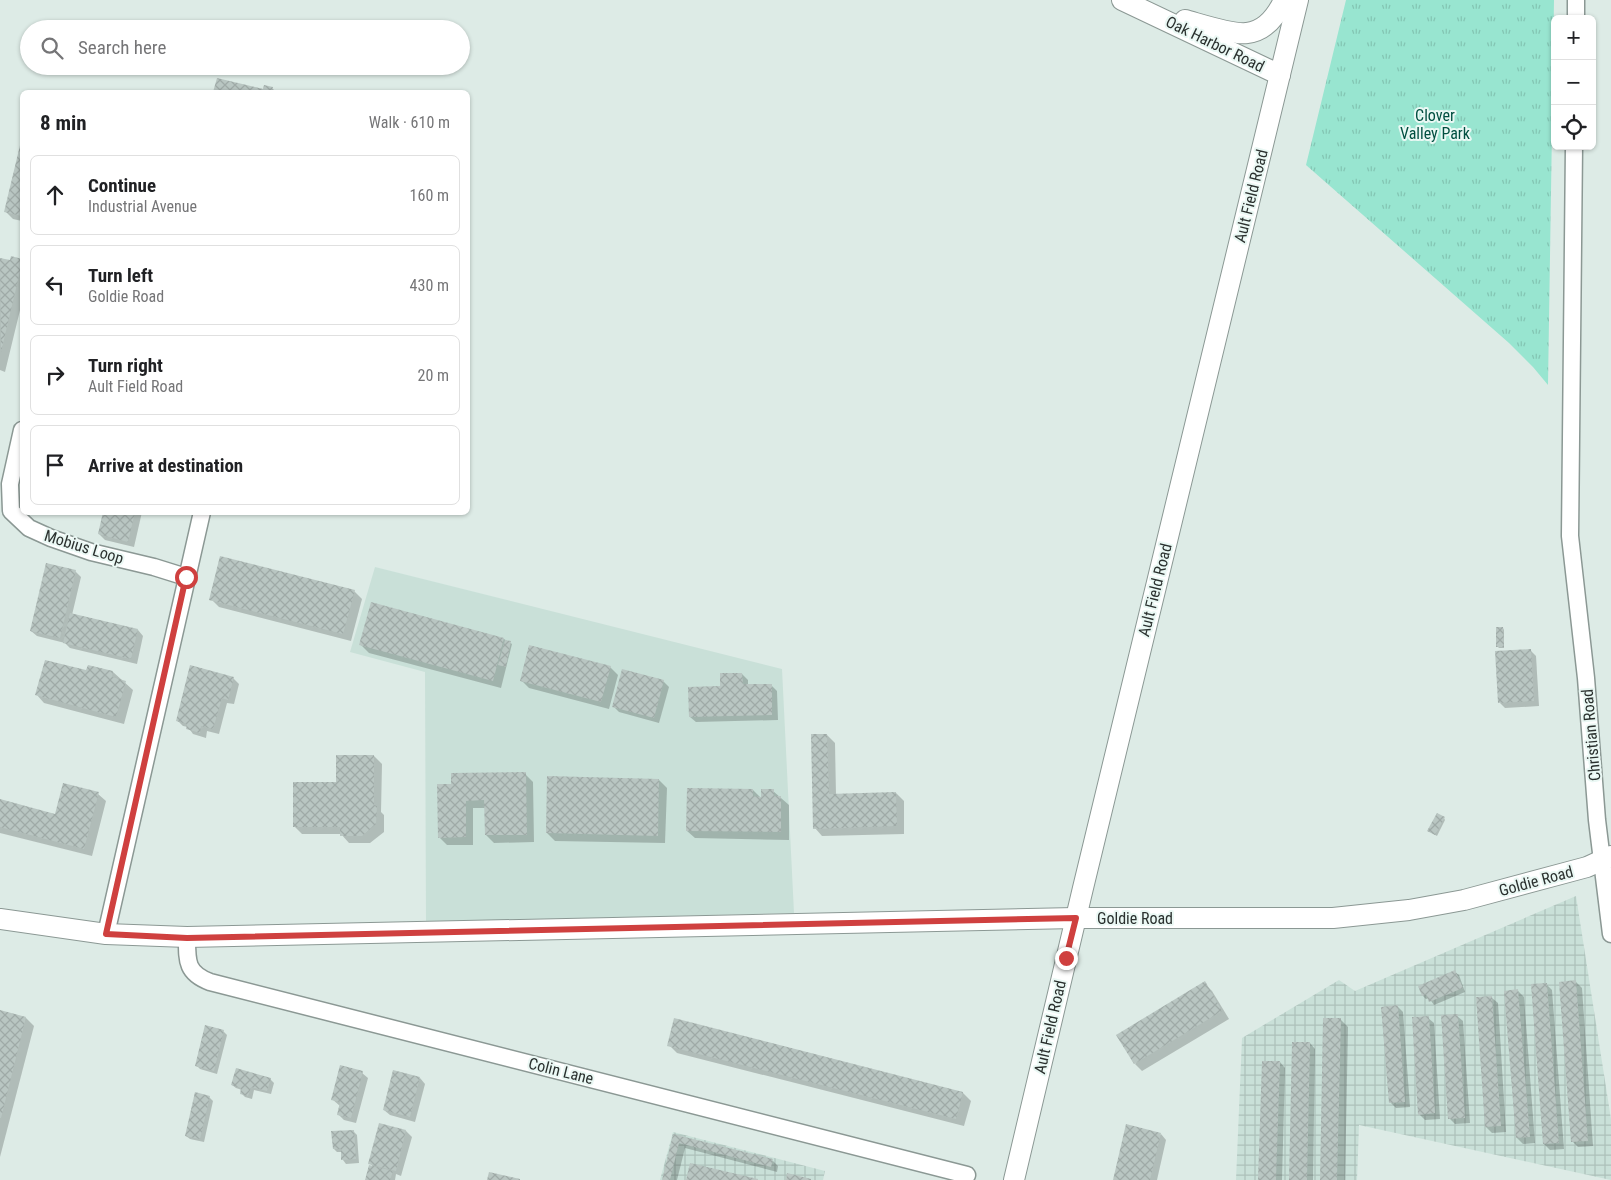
<!DOCTYPE html>
<html lang="en">
<head>
<meta charset="utf-8">
<style>
	body { margin:0; font-family:"Roboto Condensed",sans-serif; background:#f2f2f2; color:#202124 }
	.controls { position:absolute; right:15px; top:15px; display:grid; overflow:hidden; border-radius:8px; box-shadow:0 1px 4px #0004 }
	.controls button { width:45px; height:45px; display:grid; place-items:center; padding:0; border:0; border-bottom:1px solid #e0e0e0; background:#fff; color:#202124; font:25px sans-serif }
	.stop { position:absolute; width:15px; height:15px; margin:-11px; border:4px solid #cf403f; border-radius:50%; background:#fff }
	.stop.end { background:#cf403f; border-color:#fff; box-shadow:0 1px 5px #0008 }
	.list { margin:0; padding:0; list-style:none }
	h2 { display:flex; justify-content:space-between; align-items:center; height:65px; margin:0; padding:0 20px; font-size:21px }
	h2 small { font-size:16px; font-weight:400; color:#757577 }
	.list li { display:grid; grid-template-columns:32px 1fr auto; gap:15px; align-items:center; box-sizing:border-box; height:80px; margin:0 10px 10px; padding:0 10px; border:1px solid #e0e0e0; border-radius:8px }
	.list b { display:block; font-size:19px; white-space:nowrap }
	.list p { margin:0; font-size:16px; white-space:nowrap; color:#757577 }
	.list em { font-size:16px; font-style:normal; color:#757577 }
	.icon { flex:none; width:28px; height:28px; fill:none; stroke:currentColor; stroke-width:2; stroke-linecap:round; stroke-linejoin:round }
	.map { position:relative; flex:none; width:1611px; height:1180px; overflow:hidden }
	.search { position:absolute; background:#fff; box-shadow:0 1px 4px #0004; left:20px; top:20px; width:450px; height:55px; display:flex; align-items:center; gap:12px; box-sizing:border-box; padding:0 18px; border-radius:28px; color:#757577; font-size:19px }
	.panel { position:absolute; background:#fff; box-shadow:0 1px 4px #0004; left:20px; top:90px; width:450px; height:425px; border-radius:8px }
	.map>svg:first-child { display:block }
</style>
</head>
<body>
<div class="map">
<svg width="1611" height="1180" viewBox="0 0 1611 1180">
	<defs>
		<pattern id="industrial-grid" width="8" height="8" patternUnits="userSpaceOnUse" patternTransform="scale(1.25)"><rect width="8" height="8" fill="#c9e0d8"/><path d="M0 4h8M4 0v8" fill="none" stroke="#adc0ba"/></pattern>
		<pattern id="park-tufts" width="24" height="20" patternUnits="userSpaceOnUse" patternTransform="scale(1.25)"><rect width="24" height="20" fill="#98e5d0"/><path d="M3 7l-1-3M5 7V3M7 7l1-3M15 17l-1-3M17 17v-4M19 17l1-3" fill="none" stroke="#83c5b3"/></pattern>
		<pattern id="building-cross-hatch" width="8" height="8" patternUnits="userSpaceOnUse" patternTransform="scale(1.25)"><rect width="8" height="8" fill="#b9c6c2"/><path d="M0 0l8 8M0 8l8-8" fill="none" stroke="#9faaa7"/></pattern>
	</defs>
	<rect width="100%" height="100%" fill="#ddebe6"/>
	<polygon fill="#c9e0d8" points="375,567 782,669 794,913 426,922 425,672 350,652"/>
	<g fill="url(#industrial-grid)">
		<polygon points="1576,896 1611,1119 1611,1180 1359,1125 1357,1180 1236,1180 1242,1038 1339,980 1355,991"/>
		<polygon points="673,1132 825,1171 823,1180 660,1180"/>
	</g>
	<polygon fill="url(#park-tufts)" points="1346,0 1554,0 1548,385 1533,367 1509,343 1306,165"/>
	<g fill="#0003">
		<polygon points="218,80 264,90 272,88 276,92 215,92"/>
		<polygon points="22,140 22,221 13,219 5,211"/>
		<polygon points="12,257 22,260 22,302 5,372 0,370 0,259 10,261"/>
		<polygon points="104,512 142,512 134,547 105,540 99,534"/>
		<polygon points="75,571 81,577 72,615 138,630 143,636 137,664 70,648 65,643 37,636 31,631"/>
		<polygon points="354,591 362,599 351,641 219,607 211,599"/>
		<polygon points="1503,628 1504,630 1504,648 1499,648 1498,647"/>
		<polygon points="504,639 512,644 501,688 369,653 361,645"/>
		<polygon points="1530,650 1536,656 1539,706 1505,708 1500,703"/>
		<polygon points="88,666 113,672 133,690 124,724 44,703 37,695 87,672"/>
		<polygon points="610,667 618,675 609,709 529,688 521,680"/>
		<polygon points="742,674 748,680 748,686 771,685 777,691 778,720 696,722 690,717 722,688"/>
		<polygon points="233,678 239,684 234,704 227,703 219,734 207,731 206,738 193,734 188,727 183,726 177,720"/>
		<polygon points="663,681 669,687 659,723 619,712 614,707"/>
		<polygon points="827,735 835,743 836,795 896,793 904,801 904,834 822,836 815,828"/>
		<polygon points="374,756 382,764 381,812 384,815 384,832 370,843 349,843 341,834 302,834 294,826 337,784"/>
		<polygon points="525,774 533,782 534,842 494,843 486,835 486,808 473,808 473,845 447,845 439,837 453,785"/>
		<polygon points="659,780 667,788 665,843 555,841 547,833"/>
		<polygon points="753,790 762,799 773,791 789,805 789,840 695,838 687,831"/>
		<polygon points="98,794 106,801 92,856 0,833 0,801 56,815"/>
		<polygon points="1444,818 1445,820 1437,836 1430,832"/>
		<polygon points="1455,972 1459,975 1465,992 1434,1005 1429,998 1426,999 1423,996"/>
		<polygon points="1576,982 1582,988 1593,1146 1578,1147 1573,1142"/>
		<polygon points="1204,983 1212,991 1229,1019 1142,1071 1135,1064"/>
		<polygon points="1546,984 1552,990 1564,1149 1550,1150 1544,1144"/>
		<polygon points="1518,991 1524,997 1535,1143 1523,1144 1517,1138"/>
		<polygon points="1492,998 1498,1003 1506,1132 1492,1133 1486,1127"/>
		<polygon points="1397,1006 1403,1012 1410,1107 1396,1108 1390,1102"/>
		<polygon points="0,1012 26,1018 34,1026 0,1157"/>
		<polygon points="1457,1016 1463,1021 1470,1123 1455,1124 1449,1118"/>
		<polygon points="1428,1018 1434,1023 1440,1119 1425,1120 1419,1114"/>
		<polygon points="1340,1019 1348,1027 1345,1180 1321,1180"/>
		<polygon points="223,1031 227,1035 217,1074 200,1069 196,1065"/>
		<polygon points="1310,1043 1315,1049 1313,1180 1291,1180"/>
		<polygon points="669,1045 963,1093 971,1101 964,1126 677,1053"/>
		<polygon points="1280,1062 1285,1068 1282,1180 1259,1180"/>
		<polygon points="362,1073 368,1078 356,1123 344,1120 338,1114 340,1106 332,1099"/>
		<polygon points="420,1078 425,1084 415,1122 390,1115 384,1110"/>
		<polygon points="270,1079 274,1083 271,1094 254,1090 252,1099 245,1097 241,1093 242,1090 236,1088 232,1085"/>
		<polygon points="209,1097 213,1101 204,1142 190,1139 186,1136"/>
		<polygon points="380,1124 406,1131 412,1137 401,1176 396,1174 395,1180 367,1180 374,1168 370,1163"/>
		<polygon points="353,1131 357,1135 359,1163 346,1164 343,1160 342,1152 337,1152 334,1149"/>
		<polygon points="1161,1134 1166,1140 1157,1180 1115,1180"/>
		<polygon points="674,1135 773,1161 778,1166 777,1172 685,1148 677,1180 663,1180"/>
	</g>
	<g fill="url(#building-cross-hatch)">
		<polygon points="217,78 263,89 264,85 273,87 271,92 213,92"/>
		<polygon points="22,137 22,216 4,212"/>
		<polygon points="11,256 22,259 22,263 1,352 0,258 10,260"/>
		<polygon points="103,512 135,512 128,542 98,534"/>
		<polygon points="220,556 355,590 343,634 209,600"/>
		<polygon points="46,563 76,570 60,638 30,631"/>
		<polygon points="371,602 504,638 493,681 359,645"/>
		<polygon points="70,613 138,629 131,659 63,643"/>
		<polygon points="1496,627 1503,627 1504,647 1496,647"/>
		<polygon points="505,640 511,641 506,667 498,665"/>
		<polygon points="529,645 611,666 601,702 520,681"/>
		<polygon points="1531,649 1534,701 1498,703 1495,651"/>
		<polygon points="45,660 86,670 88,665 113,671 112,677 126,681 116,717 35,695"/>
		<polygon points="190,665 234,677 228,700 222,698 213,729 201,726 200,733 186,729 187,724 176,721"/>
		<polygon points="622,669 664,680 654,718 612,707"/>
		<polygon points="720,673 742,673 743,684 772,684 772,715 689,717 688,687 720,686"/>
		<polygon points="811,734 827,734 829,794 896,792 897,826 813,829"/>
		<polygon points="336,755 374,755 374,805 377,806 376,824 362,836 340,836 340,827 293,827 293,782 336,782"/>
		<polygon points="526,772 527,835 485,835 484,800 466,801 466,837 438,838 437,784 451,784 451,773"/>
		<polygon points="547,776 659,779 658,836 546,833"/>
		<polygon points="63,783 99,792 84,849 0,827 0,799 55,814"/>
		<polygon points="687,788 753,789 753,796 761,797 761,789 774,789 774,796 781,796 781,832 686,831"/>
		<polygon points="1437,813 1445,817 1435,835 1427,831"/>
		<polygon points="1455,970 1463,988 1429,1002 1426,995 1422,996 1418,986"/>
		<polygon points="1576,980 1588,1141 1571,1142 1559,982"/>
		<polygon points="1205,981 1222,1011 1134,1064 1116,1035"/>
		<polygon points="1547,983 1559,1143 1543,1144 1531,984"/>
		<polygon points="1518,989 1530,1137 1516,1138 1504,991"/>
		<polygon points="1492,996 1501,1126 1485,1127 1476,997"/>
		<polygon points="1398,1005 1405,1102 1389,1103 1381,1007"/>
		<polygon points="0,1010 26,1017 1,1118 0,1118"/>
		<polygon points="1458,1014 1465,1118 1448,1119 1441,1015"/>
		<polygon points="1429,1016 1435,1113 1418,1115 1412,1017"/>
		<polygon points="674,1018 963,1092 956,1119 667,1046"/>
		<polygon points="1323,1018 1341,1018 1337,1180 1320,1180"/>
		<polygon points="205,1025 224,1030 214,1071 195,1066"/>
		<polygon points="1292,1042 1310,1042 1307,1180 1289,1180"/>
		<polygon points="1262,1061 1280,1061 1276,1180 1258,1180"/>
		<polygon points="340,1065 363,1071 351,1118 337,1115 340,1102 331,1100"/>
		<polygon points="236,1068 271,1078 267,1091 251,1087 248,1096 240,1094 241,1088 231,1085"/>
		<polygon points="393,1070 420,1077 410,1117 383,1110"/>
		<polygon points="195,1092 210,1096 200,1139 185,1136"/>
		<polygon points="379,1123 406,1130 396,1171 368,1164"/>
		<polygon points="1126,1124 1161,1133 1150,1180 1113,1180"/>
		<polygon points="354,1130 356,1159 341,1160 341,1149 333,1149 331,1131"/>
		<polygon points="673,1134 773,1159 771,1167 679,1143 670,1180 662,1180"/>
		<polygon points="690,1163 758,1179 758,1180 686,1180"/>
		<polygon points="369,1165 393,1171 390,1180 365,1180"/>
		<polygon points="489,1172 520,1179 520,1180 487,1180"/>
		<polygon points="787,1173 811,1179 811,1180 786,1180"/>
	</g>
	<g fill="none" stroke-linecap="round" stroke-linejoin="round">
		<defs>
			<g id="minor">
				<polyline points="1576,19 1576,0"/>
				<polyline points="1574,146 1570,536 1586,678 1597,820 1611,934"/>
				<polyline points="22,430 10,484 11,511 29,528 51,538 91,552 154,567 186,577"/>
				<polyline points="106,934 202,512"/>
				<path d="M187,937C187,961 186,973 210,982L967,1175"/>
			</g>
			<g id="tertiary">
				<polyline points="1122,0 1280,75"/>
				<path d="M1185,20C1200,24 1233,35 1247,33C1265,31 1277,15 1284,0"/>
				<polyline points="0,919 106,934 187,937 1075,918 1333,918 1409,910 1464,900 1587,867 1611,856"/>
				<polyline points="1014,1180 1083,888 1298,0"/>
			</g>
		</defs>
		<use href="#minor" stroke="#8b9894" stroke-width="19"/>
		<use href="#tertiary" stroke="#8b9894" stroke-width="22"/>
		<use href="#minor" stroke="#fff" stroke-width="16"/>
		<use href="#tertiary" stroke="#fff" stroke-width="20"/>
	</g>
	<g fill="none" stroke-linecap="round" stroke-linejoin="round">
		<polyline stroke="#cf403f" stroke-width="6" points="186,577 106,934 187,938 1076,918 1066,958"/>
	</g>
	<g text-anchor="middle" dominant-baseline="central" stroke-width="4" stroke-linejoin="round" paint-order="stroke">
		<g font-size="16" fill="#2a302e" stroke="#eaf8f4">
			<text transform="translate(1215 44) rotate(26)">Oak Harbor Road</text>
			<text transform="translate(1251 196) rotate(-76)">Ault Field Road</text>
			<text transform="translate(84 547) rotate(17)">Mobius Loop</text>
			<text transform="translate(1155 590) rotate(-76)">Ault Field Road</text>
			<text transform="translate(1591 735) rotate(-95)">Christian Road</text>
			<text transform="translate(1536 881) rotate(-15)">Goldie Road</text>
			<text x="1135" y="918">Goldie Road</text>
			<text transform="translate(1050 1027) rotate(-77)">Ault Field Road</text>
			<text transform="translate(561 1071) rotate(14)">Colin Lane</text>
		</g>
		<g font-size="16" fill="#004f40" stroke="#eaf8f4">
			<text x="1435" y="115">Clover<tspan x="1435" dy="18">Valley Park</tspan></text>
		</g>
	</g>
</svg>
<div class="controls">
<button>+</button>
<button>−</button>
<button><svg class="icon" aria-label="locate" viewBox="0 0 24 24"><circle cx="12" cy="12" r="6"/><path d="M12 2v4M12 18v4M2 12h4M18 12h4"/></svg></button>
</div>
<div class="stop" style="left:186px;top:577px"></div>
<div class="stop end" style="left:1066px;top:958px"></div>
<div class="search"><svg class="icon" aria-label="search" viewBox="0 0 24 24"><circle cx="10" cy="10" r="6"/><path d="M15 15l6 6"/></svg>Search here</div>
<section class="panel">
<h2>8 min<small>Walk · 610 m</small></h2>
<ul class="list">
<li><svg class="icon" aria-label="ahead" viewBox="0 0 24 24"><path d="M12 20V5M6 11l6-6 6 6"/></svg><div><b>Continue</b><p>Industrial Avenue</p></div><em>160 m</em></li>
<li><svg class="icon" aria-label="left" viewBox="0 0 24 24"><path d="M17 20v-9H6M10 6l-5 5 5 5"/></svg><div><b>Turn left</b><p>Goldie Road</p></div><em>430 m</em></li>
<li><svg class="icon" aria-label="right" viewBox="0 0 24 24"><path d="M7 20v-9h11M14 6l5 5-5 5"/></svg><div><b>Turn right</b><p>Ault Field Road</p></div><em>20 m</em></li>
<li><svg class="icon" aria-label="arrive" viewBox="0 0 24 24"><path d="M6 21V4h12l-3 4 3 4H6"/></svg><div><b>Arrive at destination</b></div></li>
</ul>
</section>
</div>
</body>
</html>
